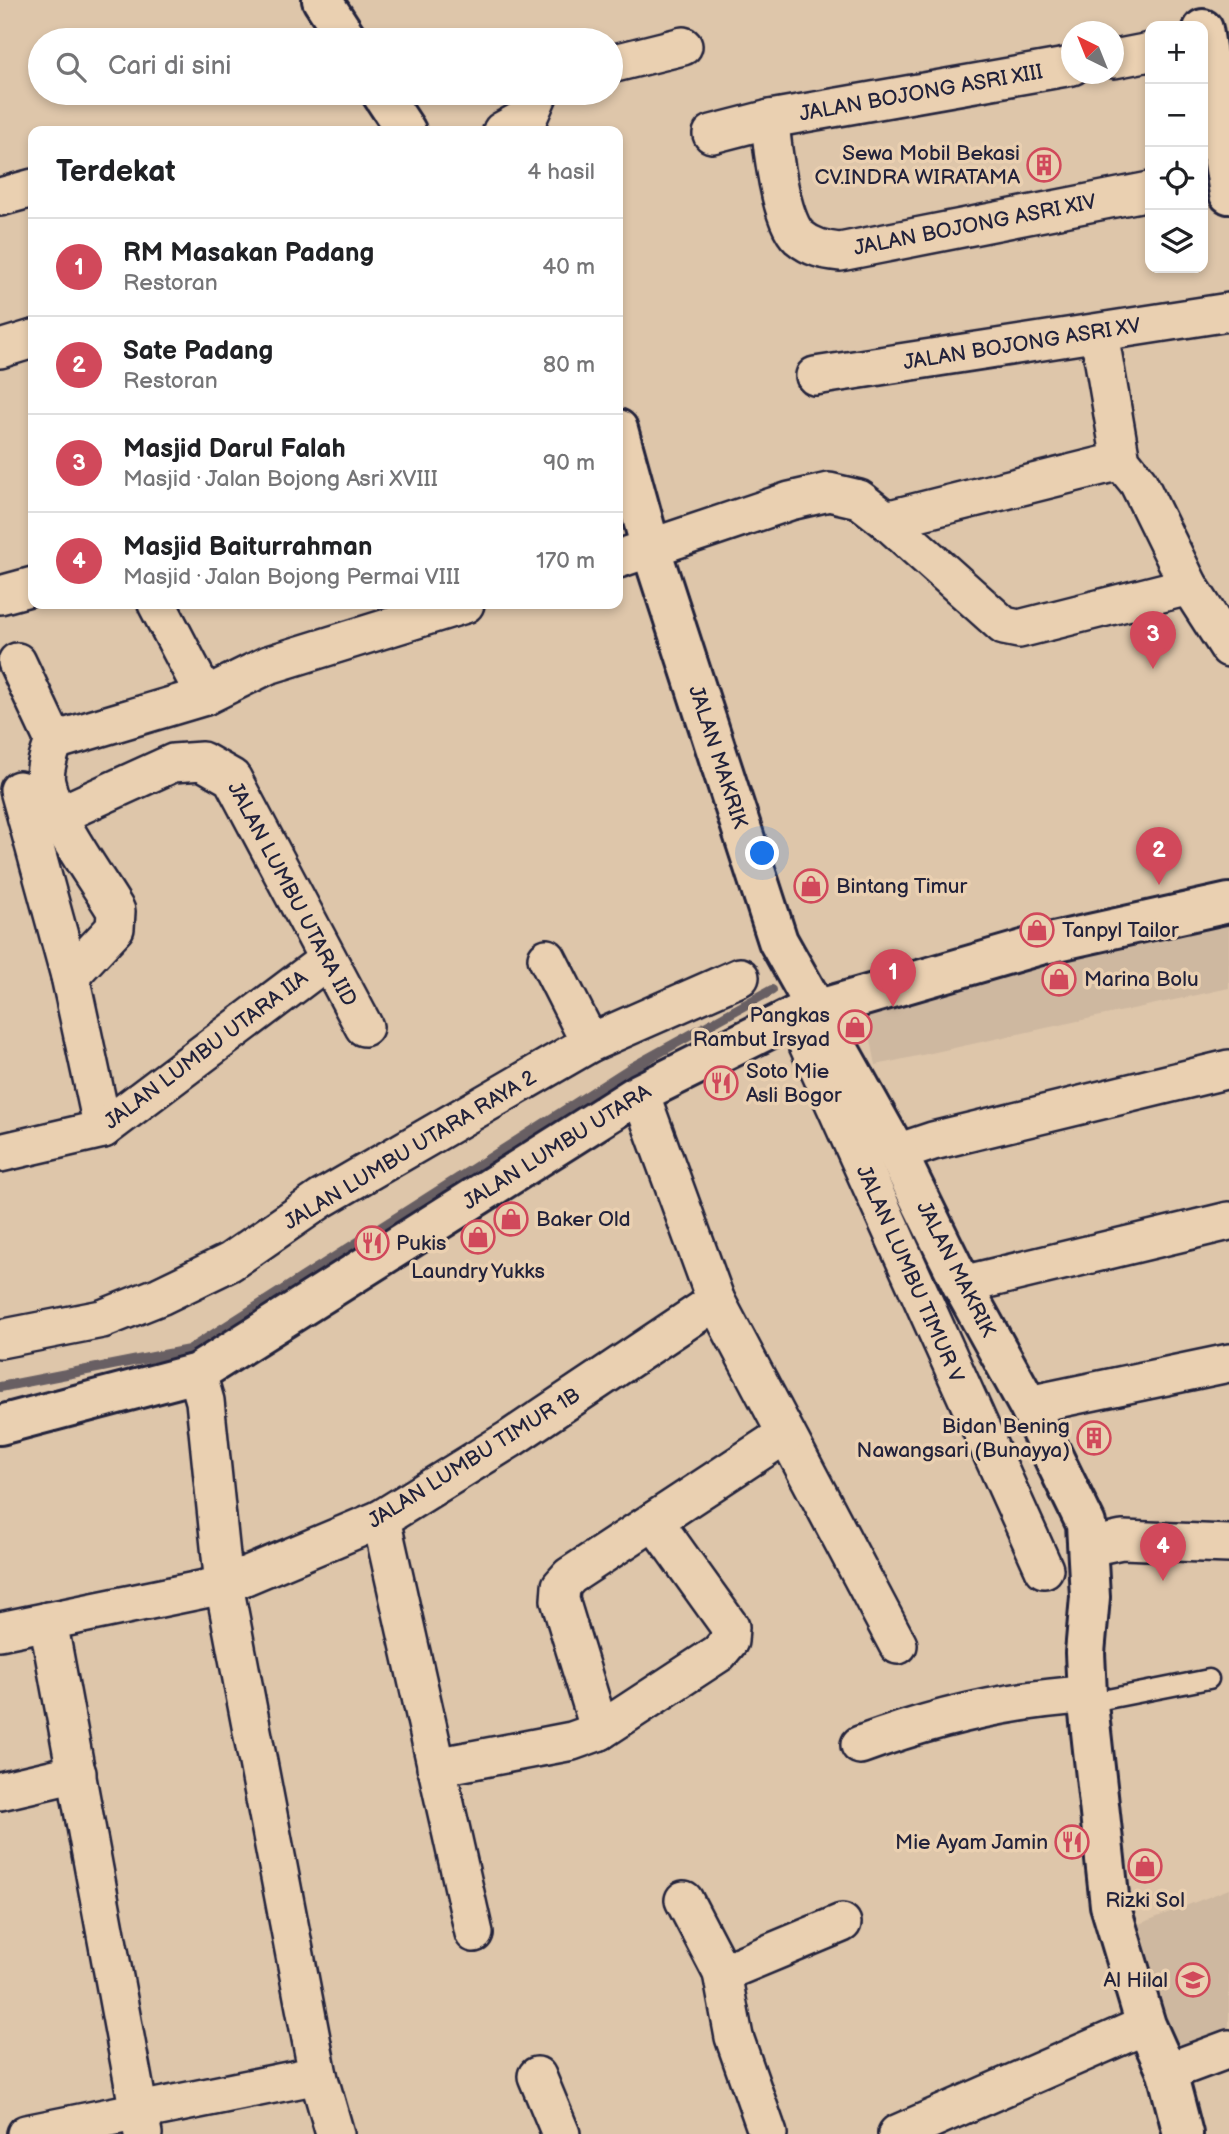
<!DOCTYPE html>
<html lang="id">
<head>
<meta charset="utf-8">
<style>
	body { margin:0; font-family:"Balsamiq Sans",sans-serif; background:#f2f2f2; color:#202124 }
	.controls { position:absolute; right:21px; top:21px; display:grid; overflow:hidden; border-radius:14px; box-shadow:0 4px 10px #0003 }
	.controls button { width:63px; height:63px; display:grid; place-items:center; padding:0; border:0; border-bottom:2px solid #e0e0e0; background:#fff; color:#202124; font:35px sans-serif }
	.compass { position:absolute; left:1061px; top:21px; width:63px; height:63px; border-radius:50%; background:#fff; box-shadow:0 4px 10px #0003; rotate:317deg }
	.you { position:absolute; left:763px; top:854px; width:24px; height:24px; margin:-18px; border:5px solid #fff; border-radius:50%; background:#1a73e8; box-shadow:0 0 0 10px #1a73e833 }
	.badge { display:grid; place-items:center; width:46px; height:46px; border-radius:50%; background:#d1495b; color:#fff; font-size:23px; font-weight:700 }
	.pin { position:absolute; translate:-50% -58px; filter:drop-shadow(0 2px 4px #0008) }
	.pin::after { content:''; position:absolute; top:37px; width:24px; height:21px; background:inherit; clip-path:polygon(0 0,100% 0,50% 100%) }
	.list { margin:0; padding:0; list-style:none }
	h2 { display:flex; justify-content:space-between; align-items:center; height:91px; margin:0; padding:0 28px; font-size:30px }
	h2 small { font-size:23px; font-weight:400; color:#757577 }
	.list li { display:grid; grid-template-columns:46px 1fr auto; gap:21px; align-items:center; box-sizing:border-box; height:98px; padding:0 28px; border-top:2px solid #e0e0e0 }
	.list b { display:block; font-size:26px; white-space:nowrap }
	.list p { margin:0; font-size:23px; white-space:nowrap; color:#757577 }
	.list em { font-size:23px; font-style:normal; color:#757577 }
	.icon { flex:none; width:38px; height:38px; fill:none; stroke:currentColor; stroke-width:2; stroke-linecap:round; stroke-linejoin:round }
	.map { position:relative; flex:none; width:1229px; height:2134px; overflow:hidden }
	.search { position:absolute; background:#fff; box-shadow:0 4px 10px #0003; left:28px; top:28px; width:595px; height:77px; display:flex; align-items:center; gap:18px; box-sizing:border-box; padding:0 24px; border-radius:38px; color:#757577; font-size:26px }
	.panel { position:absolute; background:#fff; box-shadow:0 4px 10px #0003; left:28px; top:126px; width:595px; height:483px; border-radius:14px }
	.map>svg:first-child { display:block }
</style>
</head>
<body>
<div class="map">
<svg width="1229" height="2134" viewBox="0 0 1229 2134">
	<rect width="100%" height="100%" fill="#dec6aa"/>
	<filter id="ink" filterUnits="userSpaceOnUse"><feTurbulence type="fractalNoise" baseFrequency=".0143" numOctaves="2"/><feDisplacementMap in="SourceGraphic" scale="14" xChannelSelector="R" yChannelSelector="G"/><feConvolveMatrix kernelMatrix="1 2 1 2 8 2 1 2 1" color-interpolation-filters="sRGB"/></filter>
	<g filter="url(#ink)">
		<g fill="#ceb8a0">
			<polygon points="1229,918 1229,988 876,1065 864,1004"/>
			<polygon points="1229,1889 1229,2037 1178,2054 1139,1924"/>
		</g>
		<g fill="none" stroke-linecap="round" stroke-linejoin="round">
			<polyline stroke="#685f64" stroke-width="10" points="0,1387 189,1350 631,1068 772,990"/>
			<defs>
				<polyline id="lane" points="1087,1703 1209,1679"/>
				<g id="street">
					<polyline points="1114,59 1150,52"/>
					<polyline points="611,64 683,46"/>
					<path d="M770,119C772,146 780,220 799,237C812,248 824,250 840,252L1150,191"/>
					<polyline points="502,131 529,116 539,93"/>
					<polyline points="712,134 770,119 1072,66"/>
					<polyline points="0,197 33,188"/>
					<polyline points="1099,333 1121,461 1138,482 1189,586 1229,648"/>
					<polyline points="0,349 33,339"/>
					<polyline points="815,376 1229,312"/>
					<polyline points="886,520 1121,461"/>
					<polyline points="618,559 790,501 829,492 859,499 886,520 1004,626 1019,629 1189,586"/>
					<polyline points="0,595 33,586"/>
					<polyline points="157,604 205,696"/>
					<path d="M17,662L54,741C50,753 43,769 46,783C55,824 94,874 116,911L115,928L70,976"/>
					<polyline points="54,741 205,696 268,665 465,604"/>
					<polyline points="19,790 70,976 103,1129"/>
					<polyline points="59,815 173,763 202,761 232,778 364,1027"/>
					<polyline points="547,958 590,1043"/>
					<polyline points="795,1016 1044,1569"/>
					<polyline points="0,1153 103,1129 327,960"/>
					<polyline points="897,1153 933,1141 1229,1069"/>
					<polyline points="962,1285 1229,1221"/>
					<polyline points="716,1301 898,1645"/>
					<polyline points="0,1339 102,1319 160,1296 230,1262 321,1199 590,1043 740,977"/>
					<polyline points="1028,1405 1229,1363"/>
					<polyline points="381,1519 474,1933"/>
					<polyline points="1089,1547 1122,1540 1229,1544"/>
					<polyline points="48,1621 143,2134"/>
					<polyline points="0,1631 224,1585 381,1519 510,1439 716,1301 640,1093"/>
					<polyline points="600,1731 719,1653 729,1641 730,1627 654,1521"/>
					<path d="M860,1745C933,1718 1008,1699 1087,1695"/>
					<polyline points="436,1767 572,1741 600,1731 560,1600 561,1586 570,1576 786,1434"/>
					<polyline points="0,1791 77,1773"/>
					<polyline points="684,1900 722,1973 734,2037 768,2134"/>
					<polyline points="722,1973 842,1923"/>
					<polyline points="1167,2072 1229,2049"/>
					<polyline points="318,2075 335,2134"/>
					<polyline points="537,2076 561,2134"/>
					<polyline points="26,2134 318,2075 224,1585 205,1401 197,1373"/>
					<polyline points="897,2134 1146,2025"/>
				</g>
				<g id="secondary">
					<polyline points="322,0 348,40"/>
					<polyline points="1203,29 1229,194"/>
					<polyline points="381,93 406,131"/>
					<polyline points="618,429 651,549 778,941 897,1153 962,1285 1028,1405 1086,1524 1090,1597 1085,1653 1087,1695 1110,1905 1146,2025 1167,2072 1183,2134"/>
					<polyline points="0,1425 197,1373 640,1093 795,1016 1040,945 1229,903"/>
				</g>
			</defs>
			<use href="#lane" stroke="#22223b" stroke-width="23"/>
			<use href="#street" stroke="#22223b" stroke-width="42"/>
			<use href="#secondary" stroke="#22223b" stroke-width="44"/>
			<use href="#lane" stroke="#ead0b1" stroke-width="18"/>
			<use href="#street" stroke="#ead0b1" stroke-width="37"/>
			<use href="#secondary" stroke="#ead0b1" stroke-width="38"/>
		</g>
	</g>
	<defs>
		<symbol id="building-ring" viewBox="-11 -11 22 22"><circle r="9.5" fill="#ead0b1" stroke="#d1495b" stroke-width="1.5"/><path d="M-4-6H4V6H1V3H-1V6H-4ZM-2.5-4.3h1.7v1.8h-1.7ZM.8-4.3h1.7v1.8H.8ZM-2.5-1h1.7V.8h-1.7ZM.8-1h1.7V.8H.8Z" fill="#d1495b"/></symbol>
		<symbol id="shop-ring" viewBox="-11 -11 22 22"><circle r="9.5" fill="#ead0b1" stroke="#d1495b" stroke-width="1.5"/><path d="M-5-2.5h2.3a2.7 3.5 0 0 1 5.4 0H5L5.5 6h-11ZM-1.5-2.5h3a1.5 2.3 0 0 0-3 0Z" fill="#d1495b"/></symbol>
		<symbol id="restaurant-ring" viewBox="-11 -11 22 22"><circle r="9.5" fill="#ead0b1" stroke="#d1495b" stroke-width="1.5"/><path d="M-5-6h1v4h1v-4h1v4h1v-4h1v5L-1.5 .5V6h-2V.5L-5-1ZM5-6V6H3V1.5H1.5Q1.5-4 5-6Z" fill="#d1495b"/></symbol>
		<symbol id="school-ring" viewBox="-11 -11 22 22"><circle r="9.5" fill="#ead0b1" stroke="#d1495b" stroke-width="1.5"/><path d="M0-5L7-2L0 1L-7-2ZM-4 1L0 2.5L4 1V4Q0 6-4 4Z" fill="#d1495b"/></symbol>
	</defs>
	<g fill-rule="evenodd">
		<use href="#building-ring" x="1025" y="146" width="38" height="38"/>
		<use href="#shop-ring" x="792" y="867" width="38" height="38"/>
		<use href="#shop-ring" x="1018" y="911" width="38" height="38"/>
		<use href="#shop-ring" x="1040" y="960" width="38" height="38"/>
		<use href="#shop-ring" x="836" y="1008" width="38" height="38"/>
		<use href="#restaurant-ring" x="702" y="1064" width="38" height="38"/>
		<use href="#shop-ring" x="492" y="1200" width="38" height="38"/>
		<use href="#shop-ring" x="459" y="1218" width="38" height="38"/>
		<use href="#restaurant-ring" x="353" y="1224" width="38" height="38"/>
		<use href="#building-ring" x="1075" y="1419" width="38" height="38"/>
		<use href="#restaurant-ring" x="1053" y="1823" width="38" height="38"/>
		<use href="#shop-ring" x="1126" y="1847" width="38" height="38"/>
		<use href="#school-ring" x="1174" y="1961" width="38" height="38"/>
	</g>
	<g text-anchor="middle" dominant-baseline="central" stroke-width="7" stroke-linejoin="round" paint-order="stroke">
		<g font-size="21" fill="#22223b" stroke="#ead0b1">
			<text transform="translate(921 93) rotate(-10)">JALAN BOJONG ASRI XIII</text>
			<text transform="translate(975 225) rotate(-11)">JALAN BOJONG ASRI XIV</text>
			<text transform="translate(1022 344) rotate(-9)">JALAN BOJONG ASRI XV</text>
			<text transform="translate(718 757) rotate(72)">JALAN MAKRIK</text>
			<text transform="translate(292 894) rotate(62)">JALAN LUMBU UTARA IID</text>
			<text transform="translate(206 1050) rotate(-37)">JALAN LUMBU UTARA IIA</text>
			<text transform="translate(557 1147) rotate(-32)">JALAN LUMBU UTARA</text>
			<text transform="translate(410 1150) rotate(-31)">JALAN LUMBU UTARA RAYA 2</text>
			<text transform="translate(956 1269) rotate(63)">JALAN MAKRIK</text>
			<text transform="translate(910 1274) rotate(66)">JALAN LUMBU TIMUR V</text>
			<text transform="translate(474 1458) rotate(-32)">JALAN LUMBU TIMUR 1B</text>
		</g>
		<g font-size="21" fill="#22223b" stroke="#ead0b1" text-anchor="start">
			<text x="1020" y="153" text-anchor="end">Sewa Mobil Bekasi<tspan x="1020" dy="24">CV.INDRA WIRATAMA</tspan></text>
			<text x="836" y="886">Bintang Timur</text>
			<text x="1062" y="930">Tanpyl Tailor</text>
			<text x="1084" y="979">Marina Bolu</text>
			<text x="830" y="1015" text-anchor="end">Pangkas<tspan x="830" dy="24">Rambut Irsyad</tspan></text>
			<text x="746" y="1071">Soto Mie<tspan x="746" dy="24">Asli Bogor</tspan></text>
			<text x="536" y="1219">Baker Old</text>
			<text x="396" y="1243">Pukis</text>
			<text x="478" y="1271" text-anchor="middle">Laundry Yukks</text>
			<text x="1070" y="1426" text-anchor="end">Bidan Bening<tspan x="1070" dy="24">Nawangsari (Bunayya)</tspan></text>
			<text x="1048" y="1842" text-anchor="end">Mie Ayam Jamin</text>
			<text x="1145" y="1900" text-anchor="middle">Rizki Sol</text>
			<text x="1168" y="1980" text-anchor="end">Al Hilal</text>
		</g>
	</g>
</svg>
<div class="controls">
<button>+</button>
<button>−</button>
<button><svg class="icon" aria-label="locate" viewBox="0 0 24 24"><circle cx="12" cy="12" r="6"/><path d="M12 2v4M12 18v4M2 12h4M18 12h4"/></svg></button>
<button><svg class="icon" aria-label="layers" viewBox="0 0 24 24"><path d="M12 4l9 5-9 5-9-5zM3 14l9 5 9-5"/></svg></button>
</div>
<svg class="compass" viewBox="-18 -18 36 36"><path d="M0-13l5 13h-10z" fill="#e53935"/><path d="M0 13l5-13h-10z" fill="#757577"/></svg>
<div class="you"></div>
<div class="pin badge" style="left:893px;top:1007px">1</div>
<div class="pin badge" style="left:1159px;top:885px">2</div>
<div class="pin badge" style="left:1153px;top:669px">3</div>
<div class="pin badge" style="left:1163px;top:1581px">4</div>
<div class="search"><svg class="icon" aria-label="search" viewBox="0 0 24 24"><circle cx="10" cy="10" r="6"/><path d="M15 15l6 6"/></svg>Cari di sini</div>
<section class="panel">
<h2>Terdekat<small>4 hasil</small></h2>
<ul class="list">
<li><span class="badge">1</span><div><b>RM Masakan Padang</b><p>Restoran</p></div><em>40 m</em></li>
<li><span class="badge">2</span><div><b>Sate Padang</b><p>Restoran</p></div><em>80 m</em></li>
<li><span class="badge">3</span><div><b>Masjid Darul Falah</b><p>Masjid · Jalan Bojong Asri XVIII</p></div><em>90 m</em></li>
<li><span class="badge">4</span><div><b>Masjid Baiturrahman</b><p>Masjid · Jalan Bojong Permai VIII</p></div><em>170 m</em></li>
</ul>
</section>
</div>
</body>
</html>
